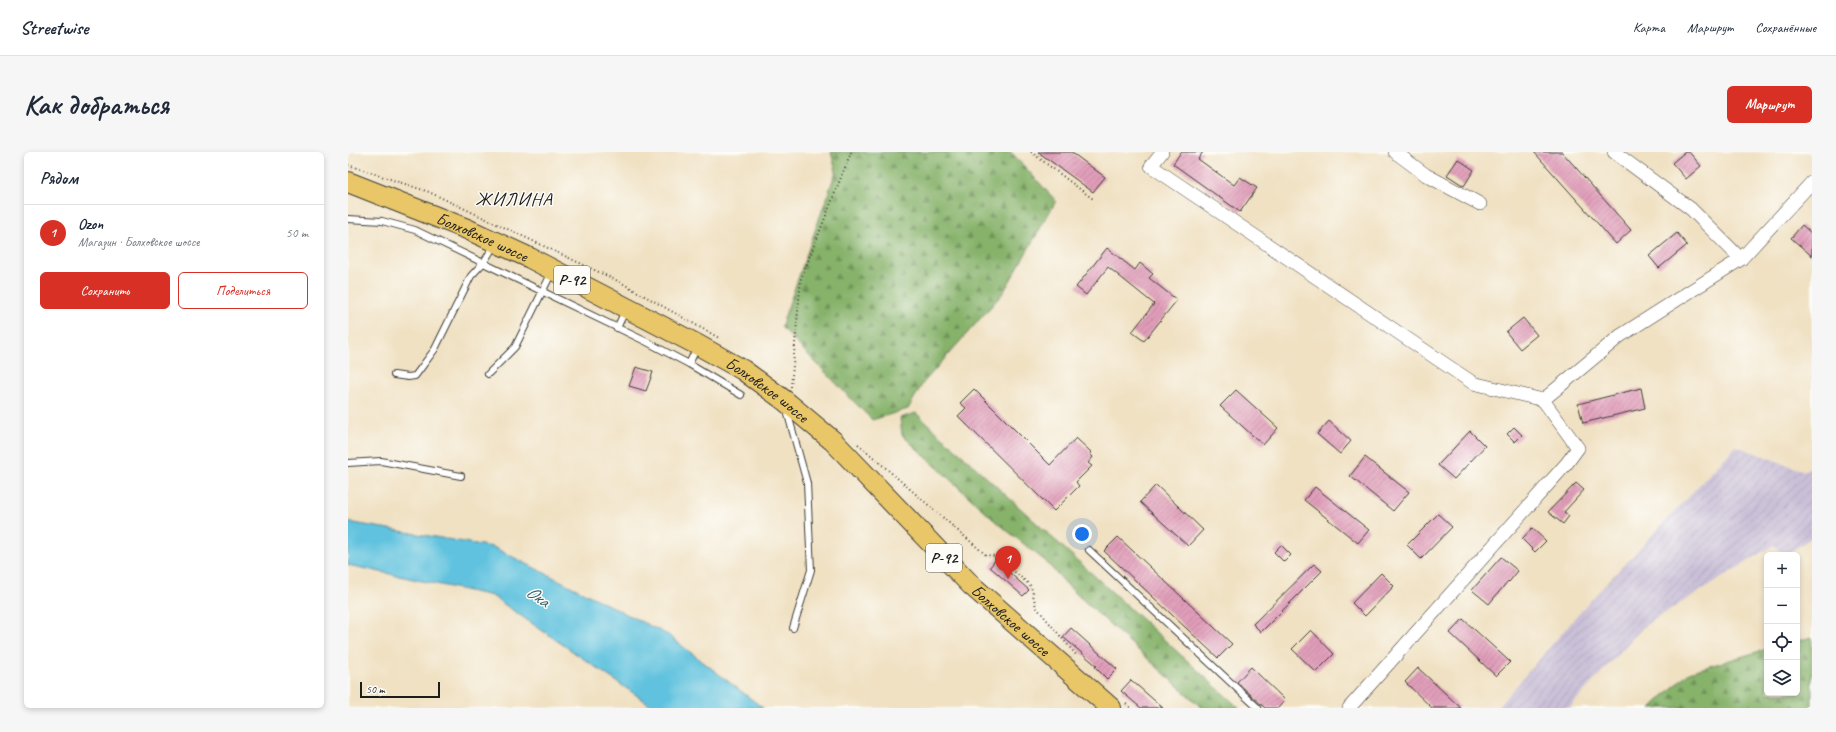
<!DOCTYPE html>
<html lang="ru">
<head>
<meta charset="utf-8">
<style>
	body { margin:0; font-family:Caveat,sans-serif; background:#f6f6f7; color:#1f2937 }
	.controls { position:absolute; right:12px; bottom:12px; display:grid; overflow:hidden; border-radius:6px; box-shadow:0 2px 6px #0003 }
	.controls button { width:36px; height:36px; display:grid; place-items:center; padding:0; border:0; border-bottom:1px solid #e0e1e3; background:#fff; color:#1f2937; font:20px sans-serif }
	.scale { position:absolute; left:12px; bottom:10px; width:80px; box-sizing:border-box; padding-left:4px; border:2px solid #1c1c1c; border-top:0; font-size:11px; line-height:14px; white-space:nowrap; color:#1c1c1c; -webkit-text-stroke:3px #fdfcf7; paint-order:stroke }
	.you { position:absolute; left:734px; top:382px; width:14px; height:14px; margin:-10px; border:3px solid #fff; border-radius:50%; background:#1a73e8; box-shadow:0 0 0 6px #1a73e833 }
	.badge { display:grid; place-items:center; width:26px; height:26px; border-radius:50%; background:#d93025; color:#fff; font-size:13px; font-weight:700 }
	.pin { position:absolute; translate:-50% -33px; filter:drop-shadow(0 1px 2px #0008) }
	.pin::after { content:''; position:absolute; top:21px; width:14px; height:12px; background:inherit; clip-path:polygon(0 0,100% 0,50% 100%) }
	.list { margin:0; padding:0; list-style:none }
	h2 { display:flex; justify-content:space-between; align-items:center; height:52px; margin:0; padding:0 16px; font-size:17px }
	h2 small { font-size:13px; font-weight:400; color:#747a83 }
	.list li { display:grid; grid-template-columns:26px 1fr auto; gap:12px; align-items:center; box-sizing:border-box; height:56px; padding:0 16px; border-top:1px solid #e0e1e3 }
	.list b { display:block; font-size:15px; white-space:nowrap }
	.list p { margin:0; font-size:13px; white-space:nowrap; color:#747a83 }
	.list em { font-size:13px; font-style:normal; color:#747a83 }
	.actions { display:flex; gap:8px; padding:12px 16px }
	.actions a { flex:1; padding:9px 0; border:1px solid #d93025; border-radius:6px; text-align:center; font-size:14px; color:#d93025 }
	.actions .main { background:#d93025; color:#fff }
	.icon { flex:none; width:22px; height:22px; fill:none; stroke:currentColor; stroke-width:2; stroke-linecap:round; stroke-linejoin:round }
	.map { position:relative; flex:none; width:1464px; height:556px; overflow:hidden; border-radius:6px }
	header { display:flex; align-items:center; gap:24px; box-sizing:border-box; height:56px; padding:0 20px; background:#fff; border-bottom:1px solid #e0e1e3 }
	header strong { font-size:19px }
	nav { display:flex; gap:22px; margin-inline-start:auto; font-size:14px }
	.intro { display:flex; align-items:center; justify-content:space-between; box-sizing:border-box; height:96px; padding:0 24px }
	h1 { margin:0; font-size:28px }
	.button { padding:10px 18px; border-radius:6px; background:#d93025; color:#fff; font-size:14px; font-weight:700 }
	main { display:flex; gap:24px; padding:0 24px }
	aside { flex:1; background:#fff; border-radius:6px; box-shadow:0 2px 6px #0003 }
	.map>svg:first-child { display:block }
</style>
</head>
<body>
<header>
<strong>Streetwise</strong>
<nav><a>Карта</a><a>Маршрут</a><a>Сохранённые</a></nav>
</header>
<div class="intro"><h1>Как добраться</h1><a class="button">Маршрут</a></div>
<main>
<aside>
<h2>Рядом<small></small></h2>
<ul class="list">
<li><span class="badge">1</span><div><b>Ozon</b><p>Магазин · Болховское шоссе</p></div><em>50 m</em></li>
</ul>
<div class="actions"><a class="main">Сохранить</a><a>Поделиться</a></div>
</aside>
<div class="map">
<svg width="1464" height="556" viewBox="0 0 1464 556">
	<defs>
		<pattern id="industrial-furrows" width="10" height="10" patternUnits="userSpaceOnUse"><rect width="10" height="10" fill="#c9bfd7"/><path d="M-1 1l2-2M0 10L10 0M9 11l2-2" fill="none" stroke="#aca4b8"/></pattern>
		<pattern id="forest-firs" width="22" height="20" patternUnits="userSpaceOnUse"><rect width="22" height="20" fill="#86b26b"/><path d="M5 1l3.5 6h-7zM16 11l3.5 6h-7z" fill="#6d9057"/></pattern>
		<pattern id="building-hatch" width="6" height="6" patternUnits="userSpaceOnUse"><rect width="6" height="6" fill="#e19eba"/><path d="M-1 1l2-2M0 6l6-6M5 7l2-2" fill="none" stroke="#b68096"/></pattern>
	</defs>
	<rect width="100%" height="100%" fill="#fdfcf7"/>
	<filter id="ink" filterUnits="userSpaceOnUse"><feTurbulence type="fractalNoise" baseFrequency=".025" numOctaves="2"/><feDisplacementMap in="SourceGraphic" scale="8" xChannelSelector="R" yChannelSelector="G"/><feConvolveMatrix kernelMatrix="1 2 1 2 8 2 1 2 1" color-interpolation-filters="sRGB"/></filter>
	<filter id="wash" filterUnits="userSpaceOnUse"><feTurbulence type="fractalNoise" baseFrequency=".012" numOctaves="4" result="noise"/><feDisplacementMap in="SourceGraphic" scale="16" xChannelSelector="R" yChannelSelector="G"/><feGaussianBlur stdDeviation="0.9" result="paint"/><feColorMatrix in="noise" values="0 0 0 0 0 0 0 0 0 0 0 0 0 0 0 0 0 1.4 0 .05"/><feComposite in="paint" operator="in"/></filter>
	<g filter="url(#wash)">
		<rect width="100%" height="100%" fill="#f0e1c3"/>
		<polygon fill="url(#industrial-furrows)" points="1388,294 1456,319 1464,314 1464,385 1438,403 1436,403 1426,393 1296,474 1221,556 1149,556 1240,451"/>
		<g fill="url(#forest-firs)" stroke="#516744">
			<polygon points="483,0 663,0 708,49 655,141 575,231 560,257 524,268 433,175 488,19"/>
			<polygon points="568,261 891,556 854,556 725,439 696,408 647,369 554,283 552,266"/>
			<polygon points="1464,485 1464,556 1303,556 1341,520 1419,497 1419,541 1449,541 1449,489"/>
		</g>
		<polygon fill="#60c2de" stroke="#3e6f7d" points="0,370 145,395 320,483 415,556 307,556 144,444 0,413"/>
		<g id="blocks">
			<g fill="url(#building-hatch)">
				<polygon points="690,0 723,0 757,25 745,40"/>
				<polygon points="833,0 855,0 850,7 886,33 892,25 909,36 892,60 825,12"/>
				<polygon points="1186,0 1214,0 1283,78 1268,92"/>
				<polygon points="1337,0 1341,0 1353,14 1338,27 1324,11"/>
				<polygon points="1110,7 1126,18 1116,34 1099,23"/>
				<polygon points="1454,73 1464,82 1464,104 1443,86"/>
				<polygon points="1329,81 1339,93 1311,116 1301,104"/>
				<polygon points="759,96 787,118 792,111 805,122 801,126 829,148 796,189 784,180 806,152 760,115 738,143 728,135"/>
				<polygon points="1175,166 1189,183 1172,197 1158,180"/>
				<polygon points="288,215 305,220 298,239 281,234"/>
				<polygon points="1293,236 1297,256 1235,271 1230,252"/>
				<polygon points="626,237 702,313 728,286 743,300 742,302 745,305 740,311 744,314 728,330 731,334 706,359 610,264 618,256 612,251"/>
				<polygon points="888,238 930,276 915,293 872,254"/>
				<polygon points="981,269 1003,289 992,302 969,282"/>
				<polygon points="1166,275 1174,283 1167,290 1159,282"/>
				<polygon points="1122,279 1137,294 1106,327 1090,313"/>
				<polygon points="1017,305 1061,340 1045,359 1002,324"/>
				<polygon points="1228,331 1236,338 1216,360 1221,364 1215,372 1200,360"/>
				<polygon points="808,333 855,378 840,394 792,350"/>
				<polygon points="967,335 1021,378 1010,391 956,348"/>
				<polygon points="1090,362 1104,375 1073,407 1059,393"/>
				<polygon points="1184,376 1198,389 1187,400 1174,387"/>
				<polygon points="770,385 884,492 870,506 756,399"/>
				<polygon points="933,393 943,403 936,410 926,400"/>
				<polygon points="1153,405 1170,419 1161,430 1160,429 1141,452 1124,438"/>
				<polygon points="647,408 681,438 675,444 642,415"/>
				<polygon points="966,412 974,419 913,480 905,472"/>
				<polygon points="1033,421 1046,434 1017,464 1004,451"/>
				<polygon points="1115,467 1162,510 1148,524 1102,481"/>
				<polygon points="723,476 769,517 759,527 747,515 749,514 715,485"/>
				<polygon points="963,478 986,502 968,520 944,497"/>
				<polygon points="903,515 937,548 930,556 917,556 889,530"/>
				<polygon points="1070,516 1113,556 1084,556 1057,530"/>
				<polygon points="783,528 815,556 793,556 773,539"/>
			</g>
		</g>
	</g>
	<g filter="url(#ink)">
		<use href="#blocks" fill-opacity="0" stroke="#3c3a35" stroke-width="1"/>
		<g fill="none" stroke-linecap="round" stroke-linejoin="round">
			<defs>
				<g id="lane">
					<polyline points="0,67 34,69 67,78 299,190 341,212 393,243"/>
					<polyline points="269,176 277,159"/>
					<polyline points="341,212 349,195"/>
					<polyline points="140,222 167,195 204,120"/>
					<polyline points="46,223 60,225 67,224 73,216 87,197 123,124 136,110 147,92"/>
					<polyline points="439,259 459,331 463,418 445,476"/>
					<polyline points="0,311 33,309 113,324"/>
					<polyline points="741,398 910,556"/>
				</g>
				<g id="street">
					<polyline points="814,0 803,14 1125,231 1195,248 1230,296 1219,311 1001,556"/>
					<polyline points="1047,0 1078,23 1132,52"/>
					<polyline points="1266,0 1343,57 1393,107"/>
					<polyline points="1195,248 1272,184 1393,107 1464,30"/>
				</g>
				<g id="primary">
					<path id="s1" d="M0,30L119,77L182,106L350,193L395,218L436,248L485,289L623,433L763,556"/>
				</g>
			</defs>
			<use href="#lane" stroke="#3c3a35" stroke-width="8"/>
			<use href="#street" stroke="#3c3a35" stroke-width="14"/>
			<use href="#primary" stroke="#3c3a35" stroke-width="22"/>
			<g stroke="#3c3a35" stroke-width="2" stroke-dasharray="1 3" stroke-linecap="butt">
				<polyline points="683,0 745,47"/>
				<polyline points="0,13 81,40 272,130 371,186"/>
				<polyline points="443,235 453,127 503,0"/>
				<polyline points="510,292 638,403 648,404 683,434 688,455 729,504"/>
				<polyline points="778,552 783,556"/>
			</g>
			<use href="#lane" stroke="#fff" stroke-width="6"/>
			<use href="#street" stroke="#fff" stroke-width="13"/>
			<use href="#primary" stroke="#e9c769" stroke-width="20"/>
		</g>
	</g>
	<g text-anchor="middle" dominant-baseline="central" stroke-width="3" stroke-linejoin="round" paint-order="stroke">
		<g fill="#fdfcf7" stroke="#605f5e" stroke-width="1">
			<rect x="206" y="114" width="36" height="28" rx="3"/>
			<rect x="578" y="392" width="36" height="28" rx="3"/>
		</g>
		<g font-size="16" font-weight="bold" fill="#1c1c1c">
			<text x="224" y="128">Р-92</text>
			<text x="596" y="406">Р-92</text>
		</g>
		<g font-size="17" fill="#1c1c1c" stroke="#fdfcf7">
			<text stroke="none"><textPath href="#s1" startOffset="145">Болховское шоссе</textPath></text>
			<text stroke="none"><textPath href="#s1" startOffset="469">Болховское шоссе</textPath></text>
			<text stroke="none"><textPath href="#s1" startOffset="805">Болховское шоссе</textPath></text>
		</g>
		<g font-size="18" font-style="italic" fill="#375e6a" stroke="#fdfcf7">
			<text transform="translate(190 444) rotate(34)">Ока</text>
		</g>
		<g font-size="19" letter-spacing="1" fill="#1c1c1c" stroke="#fdfcf7">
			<text x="166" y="47">ЖИЛИНА</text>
		</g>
	</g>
</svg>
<div class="controls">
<button>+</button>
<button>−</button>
<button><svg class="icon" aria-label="locate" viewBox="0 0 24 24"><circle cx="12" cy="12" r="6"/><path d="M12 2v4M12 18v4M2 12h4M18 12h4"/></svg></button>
<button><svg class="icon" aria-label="layers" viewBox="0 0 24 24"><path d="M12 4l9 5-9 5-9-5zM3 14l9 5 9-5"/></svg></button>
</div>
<div class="scale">50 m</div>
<div class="you"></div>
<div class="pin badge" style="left:660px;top:427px">1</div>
</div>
</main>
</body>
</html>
